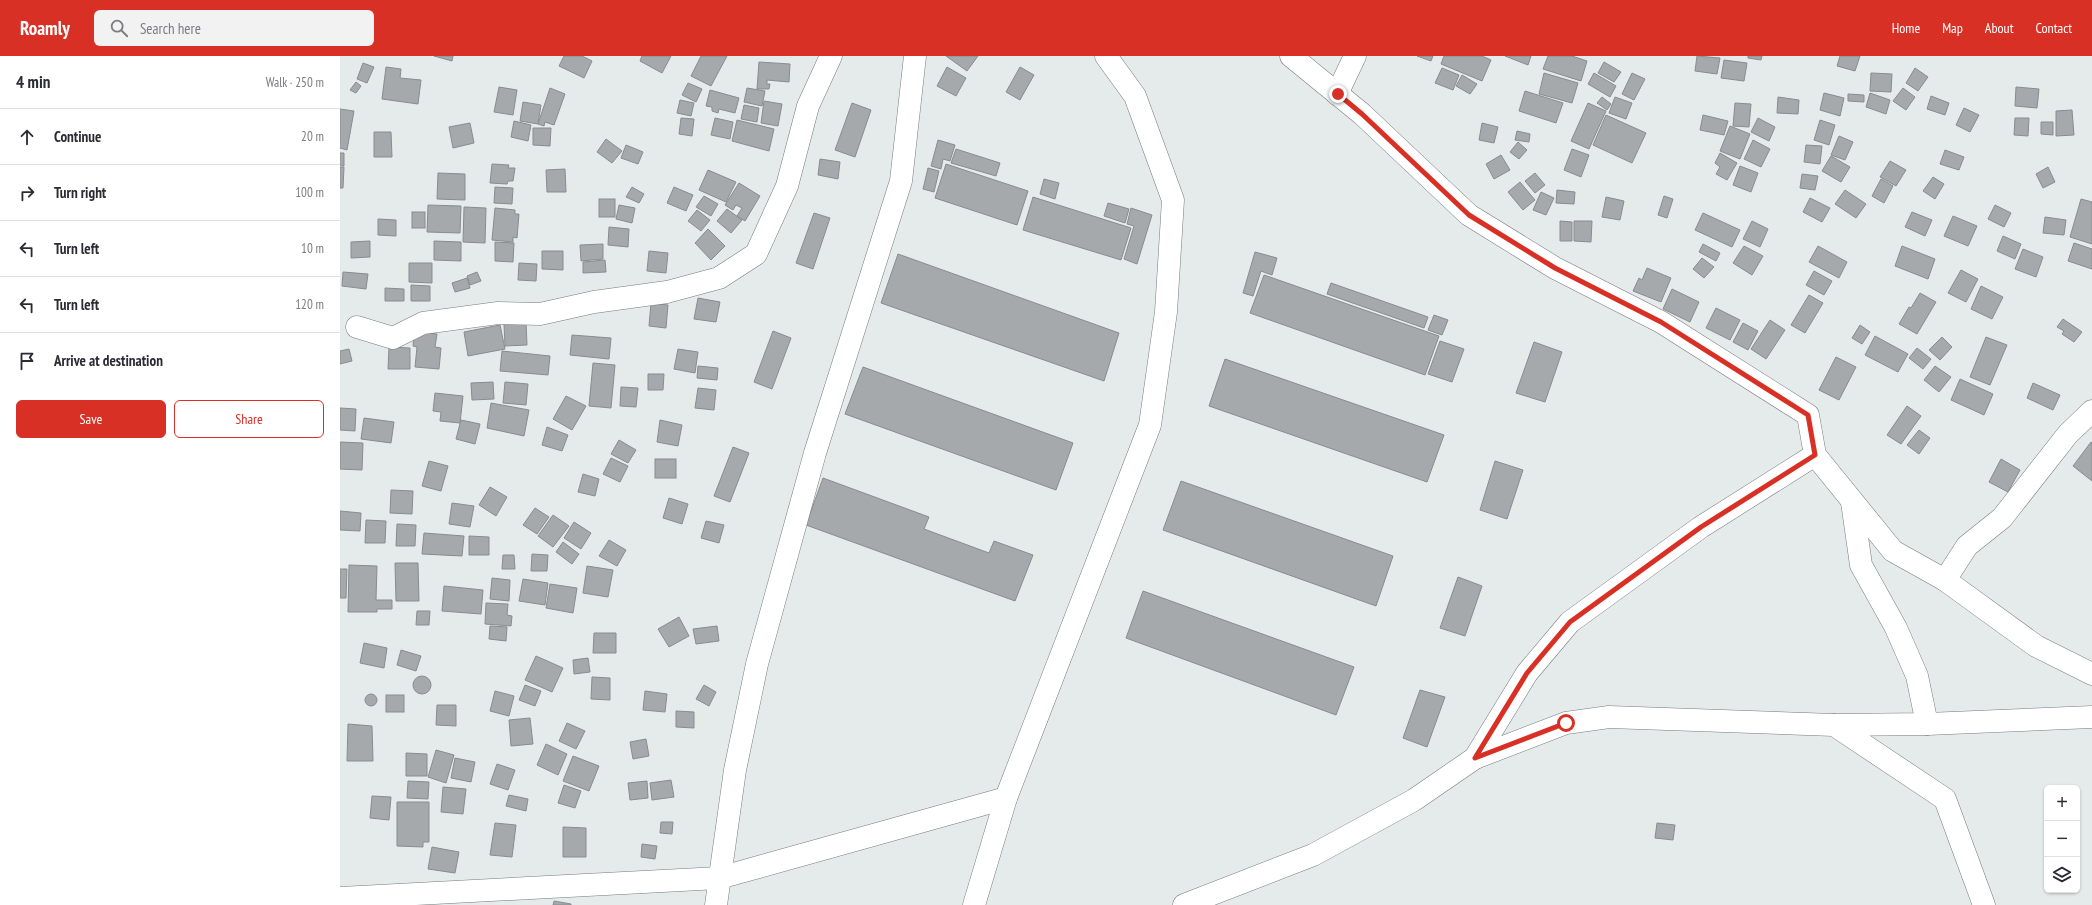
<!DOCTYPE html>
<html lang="en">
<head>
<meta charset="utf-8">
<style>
	body { margin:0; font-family:"PT Sans Narrow",sans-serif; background:#f2f2f3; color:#2b2b33 }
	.controls { position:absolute; right:12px; bottom:12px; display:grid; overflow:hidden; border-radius:6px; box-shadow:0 1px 3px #0004 }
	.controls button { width:36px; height:36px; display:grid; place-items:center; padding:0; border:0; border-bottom:1px solid #e1e1e2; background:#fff; color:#2b2b33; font:20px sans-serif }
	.stop { position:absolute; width:12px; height:12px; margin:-9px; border:3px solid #d93025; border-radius:50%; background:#fff }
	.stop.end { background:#d93025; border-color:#fff; box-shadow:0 1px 4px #0008 }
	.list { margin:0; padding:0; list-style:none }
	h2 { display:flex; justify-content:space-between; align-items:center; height:52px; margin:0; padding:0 16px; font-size:17px }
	h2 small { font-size:13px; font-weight:400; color:#7c7c81 }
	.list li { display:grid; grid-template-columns:26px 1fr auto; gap:12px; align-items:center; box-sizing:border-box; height:56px; padding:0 16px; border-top:1px solid #e1e1e2 }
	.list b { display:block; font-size:15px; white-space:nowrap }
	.list em { font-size:13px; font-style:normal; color:#7c7c81 }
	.actions { display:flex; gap:8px; padding:12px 16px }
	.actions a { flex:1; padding:9px 0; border:1px solid #d93025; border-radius:6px; text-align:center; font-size:14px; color:#d93025 }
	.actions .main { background:#d93025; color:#fff }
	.icon { flex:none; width:22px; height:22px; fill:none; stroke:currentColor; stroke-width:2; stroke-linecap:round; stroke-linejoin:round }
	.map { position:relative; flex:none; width:1752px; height:849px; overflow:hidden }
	header { display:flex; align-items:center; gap:24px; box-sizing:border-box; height:56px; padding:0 20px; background:#d93025; color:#fff }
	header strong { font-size:19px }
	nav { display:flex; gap:22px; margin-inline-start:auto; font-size:14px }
	.search { width:280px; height:36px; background:#f2f2f3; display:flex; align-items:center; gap:10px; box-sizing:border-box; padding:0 14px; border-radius:6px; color:#7c7c81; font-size:15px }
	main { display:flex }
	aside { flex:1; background:#fff }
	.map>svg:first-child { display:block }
</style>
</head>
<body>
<header>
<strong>Roamly</strong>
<div class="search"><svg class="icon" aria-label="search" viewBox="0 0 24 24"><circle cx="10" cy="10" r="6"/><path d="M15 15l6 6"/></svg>Search here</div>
<nav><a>Home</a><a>Map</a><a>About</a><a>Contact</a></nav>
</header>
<main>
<aside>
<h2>4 min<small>Walk · 250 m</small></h2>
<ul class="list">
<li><svg class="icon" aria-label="ahead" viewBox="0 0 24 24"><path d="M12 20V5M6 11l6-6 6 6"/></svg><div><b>Continue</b></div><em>20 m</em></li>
<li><svg class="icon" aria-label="right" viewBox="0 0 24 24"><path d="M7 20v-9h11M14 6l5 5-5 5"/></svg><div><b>Turn right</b></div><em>100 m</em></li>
<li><svg class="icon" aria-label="left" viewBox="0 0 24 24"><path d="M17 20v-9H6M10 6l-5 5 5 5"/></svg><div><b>Turn left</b></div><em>10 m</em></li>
<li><svg class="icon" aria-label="left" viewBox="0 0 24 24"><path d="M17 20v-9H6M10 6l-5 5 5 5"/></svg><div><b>Turn left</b></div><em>120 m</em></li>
<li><svg class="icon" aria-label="arrive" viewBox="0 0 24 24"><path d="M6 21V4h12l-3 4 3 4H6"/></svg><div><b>Arrive at destination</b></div></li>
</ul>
<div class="actions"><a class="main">Save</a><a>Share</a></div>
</aside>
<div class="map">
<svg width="1752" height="849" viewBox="0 0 1752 849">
	<rect width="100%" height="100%" fill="#e5eaeb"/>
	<g fill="#a6a9ac" stroke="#898c8f">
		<polygon points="94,0 113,0 112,5"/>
		<polygon points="224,0 242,0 252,5 244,22 219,10"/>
		<polygon points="302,0 331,0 322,17 300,5"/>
		<polygon points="361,0 387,0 371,30 351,20"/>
		<polygon points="606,0 638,0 627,15"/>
		<polygon points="1077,0 1093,0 1091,5"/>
		<polygon points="1104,0 1142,0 1151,4 1142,25 1101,8"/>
		<polygon points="1165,0 1191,0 1188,9"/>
		<polygon points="1208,0 1232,0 1247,5 1241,25 1203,13"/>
		<polygon points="1357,0 1380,2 1377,18 1355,15"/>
		<polygon points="1408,0 1422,0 1421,4 1408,2"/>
		<polygon points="1500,0 1520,0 1515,15 1497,10"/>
		<polygon points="1384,4 1407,7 1404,25 1381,22"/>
		<polygon points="419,6 450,8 449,26 427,24 427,28 430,28 429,33 417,33"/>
		<polygon points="1264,6 1281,16 1274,26 1258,17"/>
		<polygon points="23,7 34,11 27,27 17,23"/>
		<polygon points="46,11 61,13 60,22 81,24 78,48 42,43"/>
		<polygon points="607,11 626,22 616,40 597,30"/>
		<polygon points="680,11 694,19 680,44 666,36"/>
		<polygon points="1102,12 1119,19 1113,34 1095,27"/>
		<polygon points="1575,12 1588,21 1578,35 1566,27"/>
		<polygon points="1204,17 1238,27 1232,47 1199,38"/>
		<polygon points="1254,17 1276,30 1270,41 1248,28"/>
		<polygon points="1292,17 1305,23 1294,44 1282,38"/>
		<polygon points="1531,17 1552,18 1551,36 1530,35"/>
		<polygon points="1122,19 1137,28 1130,38 1116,30"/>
		<polygon points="16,26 21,30 16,37 10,34"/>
		<polygon points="348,27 362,33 356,46 342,39"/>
		<polygon points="159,31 177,34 173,59 154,56"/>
		<polygon points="1676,31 1699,33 1697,52 1675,50"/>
		<polygon points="210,32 225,38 214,69 205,66 204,70 198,68"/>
		<polygon points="407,32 425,35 422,50 404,46"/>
		<polygon points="1563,32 1575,41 1566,54 1553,45"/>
		<polygon points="370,34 399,42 395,57 379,53 378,57 372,55 372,51 366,50"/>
		<polygon points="1185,35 1223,47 1216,67 1179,55"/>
		<polygon points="1484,37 1504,42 1500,60 1480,54"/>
		<polygon points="1530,37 1550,44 1546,58 1526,51"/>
		<polygon points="1508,38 1524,39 1524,46 1508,45"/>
		<polygon points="1591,40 1609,47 1605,59 1587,53"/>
		<polygon points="1262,41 1271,48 1267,54 1257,47"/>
		<polygon points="1275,41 1292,47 1286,63 1269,57"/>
		<polygon points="1438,41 1459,44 1458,58 1437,57"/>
		<polygon points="340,44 354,47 351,60 337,57"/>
		<polygon points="424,45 442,48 438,70 421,67"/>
		<polygon points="183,46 201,49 198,68 180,65"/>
		<polygon points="512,47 531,54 515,101 495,94"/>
		<polygon points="1248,47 1266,55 1249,93 1231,85"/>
		<polygon points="1395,47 1411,48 1409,71 1393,70"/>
		<polygon points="404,49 419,52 417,66 401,63"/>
		<polygon points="1624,52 1639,59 1630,76 1616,69"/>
		<polygon points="0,53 14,55 7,94 0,92"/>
		<polygon points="1732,54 1734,79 1716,80 1716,55"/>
		<polygon points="1266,59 1306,77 1292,107 1253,89"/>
		<polygon points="1363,59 1388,65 1384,79 1360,74"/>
		<polygon points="341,62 354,63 352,80 339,78"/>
		<polygon points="375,62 393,66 390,83 371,79"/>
		<polygon points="1418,62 1435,71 1429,85 1411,76"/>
		<polygon points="1675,62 1689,62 1688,80 1674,79"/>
		<polygon points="397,64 434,73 429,95 392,85"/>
		<polygon points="1480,64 1495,69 1489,89 1474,84"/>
		<polygon points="174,65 191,69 188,85 171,81"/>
		<polygon points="1701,66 1713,66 1713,79 1701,78"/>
		<polygon points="130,67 134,87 113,92 109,71"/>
		<polygon points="1142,67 1158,71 1154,87 1139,84"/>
		<polygon points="1390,70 1410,78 1400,103 1380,95"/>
		<polygon points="193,72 211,72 210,90 193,89"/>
		<polygon points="1177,75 1190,78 1189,86 1175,84"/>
		<polygon points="34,76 51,76 52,101 34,101"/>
		<polygon points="1499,80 1513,86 1505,104 1491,99"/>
		<polygon points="266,83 282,95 272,107 257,96"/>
		<polygon points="598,84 615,89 610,105 603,103 601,113 591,110"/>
		<polygon points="1413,84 1430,93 1421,111 1404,103"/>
		<polygon points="1178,86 1187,94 1179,103 1170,96"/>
		<polygon points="286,89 303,96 298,108 281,102"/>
		<polygon points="1466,89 1482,90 1480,108 1464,106"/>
		<polygon points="616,93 660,107 656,120 611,107"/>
		<polygon points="1232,93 1249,99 1241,121 1224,114"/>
		<polygon points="1605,94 1624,101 1619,114 1600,108"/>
		<polygon points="0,97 4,97 4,110 0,109"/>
		<polygon points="1380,97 1397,107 1387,124 1376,118 1380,111 1375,107"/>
		<polygon points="1161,99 1170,114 1154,123 1146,108"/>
		<polygon points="1491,100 1510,111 1501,126 1482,115"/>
		<polygon points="480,103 500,106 498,123 478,119"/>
		<polygon points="1550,105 1566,114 1556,130 1540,121"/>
		<polygon points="152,108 169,109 168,112 175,112 173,125 168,125 167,128 150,127"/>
		<polygon points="606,108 688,135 677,169 595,142"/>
		<polygon points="1400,110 1418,117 1411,136 1393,129"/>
		<polygon points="0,111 4,111 3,132 0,132"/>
		<polygon points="1708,111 1715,126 1703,132 1696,118"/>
		<polygon points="588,112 599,115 594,136 583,133"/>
		<polygon points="225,113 226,136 207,136 206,114"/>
		<polygon points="368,114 396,126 386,146 359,134"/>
		<polygon points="98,117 125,118 125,144 97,143"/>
		<polygon points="1195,117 1205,129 1195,137 1185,125"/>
		<polygon points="1462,118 1478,120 1475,134 1460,132"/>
		<polygon points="1593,121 1604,128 1595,143 1583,135"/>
		<polygon points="704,123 719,127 715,143 700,138"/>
		<polygon points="1541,123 1553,130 1544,147 1532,140"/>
		<polygon points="1180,126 1195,144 1183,154 1168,136"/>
		<polygon points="399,127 420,140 405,165 397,160 402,152 396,149 393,154 385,149"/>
		<polygon points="155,131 173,132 172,148 154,147"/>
		<polygon points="292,131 304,138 299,147 286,141"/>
		<polygon points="334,131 353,139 346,155 327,147"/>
		<polygon points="1217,134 1235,136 1234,148 1216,147"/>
		<polygon points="1505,134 1526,148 1516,162 1495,148"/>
		<polygon points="1201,136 1214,142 1206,159 1193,154"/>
		<polygon points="364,140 378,148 371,160 356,151"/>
		<polygon points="1324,140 1333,143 1327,162 1318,159"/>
		<polygon points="693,141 791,172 781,204 683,174"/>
		<polygon points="1266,141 1284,145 1280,164 1262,161"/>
		<polygon points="1470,142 1490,152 1482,166 1463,156"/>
		<rect x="259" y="143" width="16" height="18"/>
		<polygon points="1741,143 1752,146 1752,188 1730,181"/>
		<polygon points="768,147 789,153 785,167 764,160"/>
		<polygon points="88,149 121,150 120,177 87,176"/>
		<polygon points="279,149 295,152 292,167 276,163"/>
		<polygon points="1655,149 1671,157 1664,171 1648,163"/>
		<polygon points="124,151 146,152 145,187 123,186"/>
		<polygon points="155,152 175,154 175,158 179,158 177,182 173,181 173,186 152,184"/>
		<polygon points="791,152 812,159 797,208 784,203 794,170 787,168"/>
		<polygon points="387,153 402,164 391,177 377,165"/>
		<polygon points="357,154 370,164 361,175 348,165"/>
		<rect x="72" y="156" width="13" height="16"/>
		<polygon points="1572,156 1592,164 1585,180 1565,171"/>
		<polygon points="474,157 490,162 473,213 456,207"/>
		<polygon points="1363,157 1400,174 1392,191 1355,174"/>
		<polygon points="1613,160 1637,170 1628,190 1604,180"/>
		<polygon points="1705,161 1726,164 1724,179 1703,177"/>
		<polygon points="38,163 56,164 56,180 38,179"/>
		<polygon points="1220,165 1232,166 1232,185 1220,185"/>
		<polygon points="1234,165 1252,165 1251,186 1234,185"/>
		<polygon points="1412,165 1428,173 1420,191 1403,183"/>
		<polygon points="269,171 289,173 288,191 268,189"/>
		<polygon points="368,173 385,190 371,204 355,187"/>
		<polygon points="1663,180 1681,188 1675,203 1657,195"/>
		<polygon points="30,185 30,201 11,202 11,186"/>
		<polygon points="94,185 121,186 121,205 94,204"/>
		<polygon points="155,186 174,187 173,206 155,205"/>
		<polygon points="1734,187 1752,193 1752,213 1728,205"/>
		<polygon points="263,188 263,203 241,205 240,189"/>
		<polygon points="1363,188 1380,197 1376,205 1359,196"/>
		<polygon points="1404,190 1423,200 1412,219 1393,207"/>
		<polygon points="1478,190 1507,206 1499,222 1469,206"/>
		<polygon points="1562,190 1595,203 1588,223 1555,210"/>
		<polygon points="1683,193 1703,201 1696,221 1675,213"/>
		<polygon points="202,195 223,195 223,214 202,213"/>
		<polygon points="309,195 328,197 326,217 307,215"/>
		<polygon points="915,196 937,202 932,219 921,215 913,240 903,237"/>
		<polygon points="558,198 779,277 764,325 541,247"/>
		<polygon points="1362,202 1374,211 1364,222 1353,213"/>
		<polygon points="265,204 266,216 243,217 243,206"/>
		<polygon points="69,207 92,207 92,227 69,226"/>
		<polygon points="179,207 197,208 196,225 178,224"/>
		<polygon points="1307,212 1331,222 1321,246 1293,235 1299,222 1302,224"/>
		<polygon points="1621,214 1638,223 1626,246 1608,237"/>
		<polygon points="1474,215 1492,225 1484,239 1466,229"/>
		<polygon points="3,216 28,218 26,233 2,230"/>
		<polygon points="137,216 141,225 130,229 127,220"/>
		<polygon points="924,219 1099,280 1085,319 910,257"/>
		<polygon points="127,222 130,232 115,236 112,227"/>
		<polygon points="991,227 1088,261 1084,272 987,238"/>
		<polygon points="71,229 90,230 90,245 71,245"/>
		<polygon points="1641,230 1663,241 1652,263 1631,253"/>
		<polygon points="45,232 64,233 64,245 45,245"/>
		<polygon points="1332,233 1359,246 1350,266 1323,253"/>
		<polygon points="1580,237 1596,246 1577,278 1559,268 1569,251 1571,252"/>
		<polygon points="1469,239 1483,247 1465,277 1451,269"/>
		<polygon points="358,242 380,246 376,266 354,263"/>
		<polygon points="311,247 328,249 326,272 309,270"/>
		<polygon points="1376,252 1400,264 1390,284 1366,272"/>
		<polygon points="1094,259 1108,264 1102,279 1088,274"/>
		<polygon points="1723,263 1742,276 1734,286 1722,278 1724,275 1717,271"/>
		<polygon points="1430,264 1445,274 1426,303 1411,293"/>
		<polygon points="186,266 187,289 165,290 164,268"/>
		<polygon points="1403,267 1418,275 1408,294 1393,286"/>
		<polygon points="160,269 165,293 128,300 124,276"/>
		<polygon points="1520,269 1530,276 1522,288 1512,282"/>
		<polygon points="433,275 451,282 432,333 414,326"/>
		<polygon points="74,276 97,278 95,291 101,292 99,313 75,311 77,291 73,290"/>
		<polygon points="232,279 271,282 269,303 230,299"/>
		<polygon points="1535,280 1568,298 1558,316 1525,299"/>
		<polygon points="1602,281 1612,291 1600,304 1589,294"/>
		<polygon points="1646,281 1667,289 1650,329 1630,321"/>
		<polygon points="1100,285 1124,293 1112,326 1088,318"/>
		<polygon points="1194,286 1222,296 1205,346 1176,337"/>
		<polygon points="49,291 70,292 70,313 48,313"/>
		<polygon points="1577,292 1591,303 1583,313 1569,302"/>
		<polygon points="9,293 12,305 0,308 0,295"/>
		<polygon points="338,293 358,296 355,317 334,313"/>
		<polygon points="162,295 210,300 208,319 160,315"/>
		<polygon points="1496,301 1516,311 1499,344 1479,334"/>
		<polygon points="885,303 1104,379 1087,426 869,350"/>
		<polygon points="253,307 275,309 271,352 249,350"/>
		<polygon points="358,310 378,312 377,324 357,322"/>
		<polygon points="1595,310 1611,321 1599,336 1584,324"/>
		<polygon points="523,311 733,387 716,434 505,358"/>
		<polygon points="308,318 324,318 323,334 308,334"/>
		<polygon points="1620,323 1653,338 1644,359 1611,344"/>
		<polygon points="153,326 154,343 132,344 131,327"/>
		<polygon points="165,326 188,328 186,349 163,347"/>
		<polygon points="1693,327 1720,339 1713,354 1687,342"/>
		<polygon points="281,331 298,332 296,351 280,350"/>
		<polygon points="358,332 376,334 374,354 355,352"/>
		<polygon points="95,337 123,340 120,367 100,365 101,356 93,355"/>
		<polygon points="226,340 246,350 232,374 213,363"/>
		<polygon points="151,347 189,354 184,380 147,372"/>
		<polygon points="1567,350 1581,360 1561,388 1547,379"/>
		<polygon points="0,352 16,353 15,375 0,374"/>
		<polygon points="24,362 54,366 51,387 21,383"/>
		<polygon points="121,364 140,368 135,388 116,383"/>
		<polygon points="320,364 342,369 338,390 317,386"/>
		<polygon points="207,371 228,379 222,395 202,389"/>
		<polygon points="1579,374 1590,382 1579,398 1567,389"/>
		<polygon points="279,384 296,394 288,407 271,398"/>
		<polygon points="0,386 23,387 22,414 0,413"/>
		<polygon points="1751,386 1752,387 1752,425 1733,410"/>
		<polygon points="393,391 409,397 390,446 374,440"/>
		<polygon points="271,402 288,410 280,426 263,418"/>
		<rect x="315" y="403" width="21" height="19"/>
		<polygon points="1661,403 1680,414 1668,436 1649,426"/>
		<polygon points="89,405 108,410 101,435 82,430"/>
		<polygon points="1155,405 1183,414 1167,463 1140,454"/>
		<polygon points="243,418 259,423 255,440 238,436"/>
		<polygon points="483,422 589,461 584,473 649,497 654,485 693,499 675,545 466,469"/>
		<polygon points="841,425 1053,500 1036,550 823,474"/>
		<polygon points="150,431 167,441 156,460 139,449"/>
		<polygon points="51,434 73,435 72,458 50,457"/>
		<polygon points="329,442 348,448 342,468 323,462"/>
		<polygon points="112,447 134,450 130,471 109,468"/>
		<polygon points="195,452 209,461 197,478 183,469"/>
		<polygon points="0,455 21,457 20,475 0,474"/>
		<polygon points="213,459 229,470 213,491 198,480"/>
		<polygon points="26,464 46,465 45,487 25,487"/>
		<polygon points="366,465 384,469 379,487 361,482"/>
		<polygon points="234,466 251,477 241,493 224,482"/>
		<polygon points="57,468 76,469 75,490 56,490"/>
		<polygon points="84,477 124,480 122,500 82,498"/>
		<polygon points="129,480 149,481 149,499 129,499"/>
		<polygon points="269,484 286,494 277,510 259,500"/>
		<polygon points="223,486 239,498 232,508 216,496"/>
		<polygon points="192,498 208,499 207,515 191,515"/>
		<polygon points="163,499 174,499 175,513 162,513"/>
		<polygon points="55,507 78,507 79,545 56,545"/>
		<polygon points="9,509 37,510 36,544 52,544 52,553 37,553 37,556 8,556"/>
		<polygon points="247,510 273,514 268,541 243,537"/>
		<polygon points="0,513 7,513 6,542 0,542"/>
		<polygon points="1118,521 1142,530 1125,580 1100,572"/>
		<polygon points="152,522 170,524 169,545 150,543"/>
		<polygon points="183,523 208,527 205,549 179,545"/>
		<polygon points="210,528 237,532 233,557 206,552"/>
		<polygon points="104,530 143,534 141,558 102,555"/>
		<polygon points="803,535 1014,611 996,659 786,582"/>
		<polygon points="146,547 168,548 167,559 172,560 171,570 145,568"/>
		<polygon points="77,555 90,555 89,569 76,569"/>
		<polygon points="339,561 349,580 329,591 318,573"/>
		<polygon points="150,570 167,571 166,585 149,583"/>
		<polygon points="377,570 379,585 356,588 353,573"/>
		<polygon points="254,577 276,577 276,597 253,597"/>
		<polygon points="24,587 47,592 44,612 20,607"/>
		<polygon points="61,594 81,600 76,615 57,609"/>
		<polygon points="196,600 223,612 212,636 185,624"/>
		<polygon points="248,602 250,616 234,618 233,604"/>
		<circle cx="82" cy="629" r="9"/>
		<polygon points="252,621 270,622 270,644 251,643"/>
		<polygon points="185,629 201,635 195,650 179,644"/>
		<polygon points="364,629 376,636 369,650 356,643"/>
		<polygon points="1080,634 1105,641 1087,691 1063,682"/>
		<polygon points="155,635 174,640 169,660 150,655"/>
		<polygon points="305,635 327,638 325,656 303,654"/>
		<circle cx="31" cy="644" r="6"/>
		<rect x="46" y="639" width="18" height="17"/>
		<polygon points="97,649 116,649 116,670 96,669"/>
		<polygon points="336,655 354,656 354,672 336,671"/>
		<polygon points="190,662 193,688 171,690 169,664"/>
		<polygon points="227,667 245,675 236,693 219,685"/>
		<polygon points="8,668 32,670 33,705 7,705"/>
		<polygon points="306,683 309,700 293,703 290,686"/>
		<polygon points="206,688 227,698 218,719 197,709"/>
		<polygon points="96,694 114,699 106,727 88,721"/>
		<polygon points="66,697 87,698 87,720 66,720"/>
		<polygon points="233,700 259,710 249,735 223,725"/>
		<polygon points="115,702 135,706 131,726 111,722"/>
		<polygon points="157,708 175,714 168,734 150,728"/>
		<polygon points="331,724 334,741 312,744 310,727"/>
		<polygon points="68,725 89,726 88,743 67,742"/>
		<polygon points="307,725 308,742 290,744 288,727"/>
		<polygon points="224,729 241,735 235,752 218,747"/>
		<polygon points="103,731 126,733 123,758 101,756"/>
		<polygon points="169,739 188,743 186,755 166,750"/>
		<polygon points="32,740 51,741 49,764 30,762"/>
		<polygon points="57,746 89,746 89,786 83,786 83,791 57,790"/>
		<polygon points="321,766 333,766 332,778 320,777"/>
		<polygon points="155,767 176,769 172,801 150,799"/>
		<polygon points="1317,767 1335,769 1333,784 1315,782"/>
		<polygon points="223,771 246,772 246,801 223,801"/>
		<polygon points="302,788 317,790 315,803 301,801"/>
		<polygon points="92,791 119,796 115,817 88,813"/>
		<polygon points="214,845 231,848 231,849 213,849"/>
	</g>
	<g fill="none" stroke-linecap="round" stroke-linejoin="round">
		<defs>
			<g id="street">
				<polyline points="951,0 1022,58 1129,159 1215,212 1321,266 1468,359 1475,399 1553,495 1605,524 1696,590 1752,618"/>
				<polyline points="997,38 1015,0"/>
				<polyline points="17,271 53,282 83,267 158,257 200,258 254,246 327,236 379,222 416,198 447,130 468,50 491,0"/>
				<polyline points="1512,446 1521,509 1556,572 1577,620 1587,668"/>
				<polyline points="1605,524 1627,490 1662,462 1728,378 1752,355"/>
				<polyline points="1494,669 1605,743 1644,849"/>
				<polyline points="1135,702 1226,667 1269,661 1494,669 1587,668 1752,661"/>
				<polyline points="0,842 379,822 666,742"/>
				<polyline points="376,849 395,714 417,608 475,397 561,125 575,0"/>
				<polyline points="634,849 666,742 810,369 826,256 833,144 795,40 766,0"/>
				<polyline points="844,849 973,799 1074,744 1135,702 1187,617 1230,566 1361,471 1475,399"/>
			</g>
		</defs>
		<use href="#street" stroke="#777b7d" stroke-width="23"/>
		<use href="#street" stroke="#fff" stroke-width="22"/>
	</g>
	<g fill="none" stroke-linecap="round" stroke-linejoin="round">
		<polyline stroke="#d93025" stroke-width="5" points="998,38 1022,58 1129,159 1215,212 1321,266 1468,359 1475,399 1361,471 1230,566 1187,617 1135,702 1226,667"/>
	</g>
</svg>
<div class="controls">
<button>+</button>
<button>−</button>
<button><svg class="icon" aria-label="layers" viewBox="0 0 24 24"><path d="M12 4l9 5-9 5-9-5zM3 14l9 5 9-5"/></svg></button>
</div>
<div class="stop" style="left:1226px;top:667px"></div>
<div class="stop end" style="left:998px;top:38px"></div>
</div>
</main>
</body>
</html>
